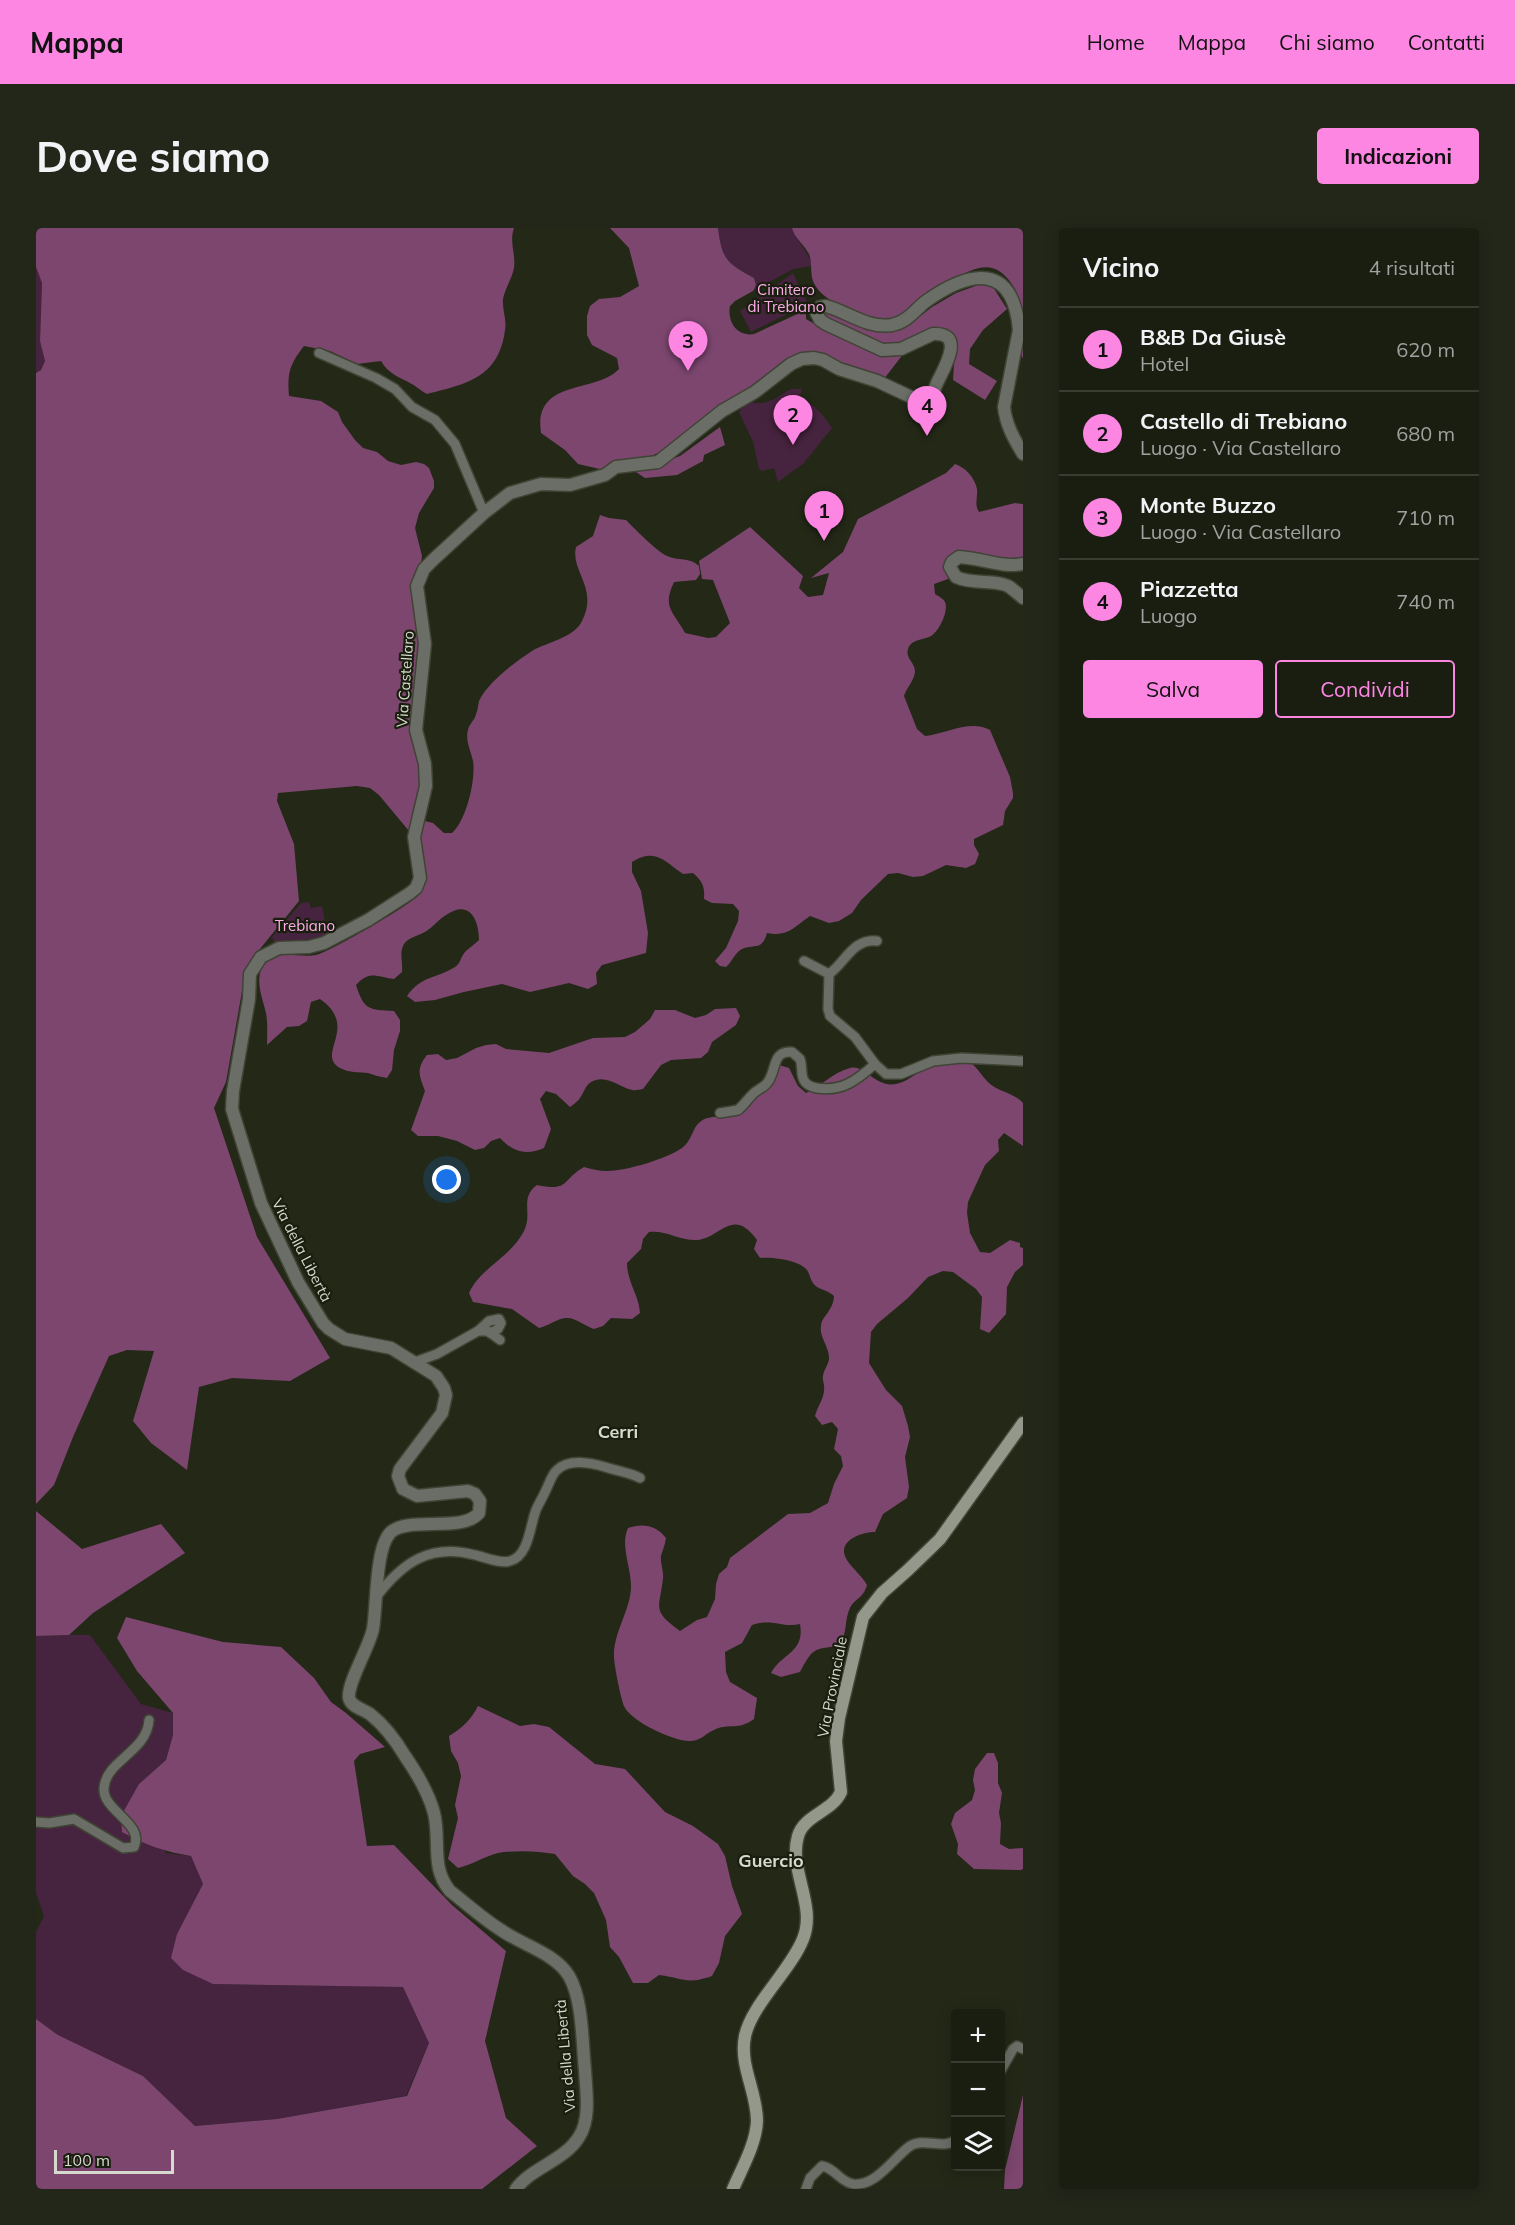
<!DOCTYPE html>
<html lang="it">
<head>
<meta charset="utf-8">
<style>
	body { margin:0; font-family:Mulish,sans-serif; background:#23271a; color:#f1f3f6 }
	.controls { position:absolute; right:18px; bottom:18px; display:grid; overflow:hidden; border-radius:6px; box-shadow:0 3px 15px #0003 }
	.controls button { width:54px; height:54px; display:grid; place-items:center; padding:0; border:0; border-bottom:2px solid #383c31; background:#1a1e11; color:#f1f3f6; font:30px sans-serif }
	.scale { position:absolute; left:18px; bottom:15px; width:120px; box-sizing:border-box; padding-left:6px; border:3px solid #d5d9ce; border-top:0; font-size:16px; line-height:21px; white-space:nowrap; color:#d5d9ce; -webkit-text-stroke:4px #191e0e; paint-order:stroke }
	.you { position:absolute; left:411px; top:952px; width:21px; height:21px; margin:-15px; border:4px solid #fff; border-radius:50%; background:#1a73e8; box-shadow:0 0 0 9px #1a73e833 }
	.badge { display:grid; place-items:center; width:39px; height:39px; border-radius:50%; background:#fd86e2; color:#111; font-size:20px; font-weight:700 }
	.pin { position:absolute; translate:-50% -50px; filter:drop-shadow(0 2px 3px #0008) }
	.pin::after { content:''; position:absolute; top:32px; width:21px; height:18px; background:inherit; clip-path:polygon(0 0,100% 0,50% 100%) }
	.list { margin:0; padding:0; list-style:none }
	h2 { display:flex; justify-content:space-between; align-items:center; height:78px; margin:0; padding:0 24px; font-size:26px }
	h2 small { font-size:20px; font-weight:400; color:#9fa29f }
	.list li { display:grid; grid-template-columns:39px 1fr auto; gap:18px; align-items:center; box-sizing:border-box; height:84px; padding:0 24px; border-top:2px solid #383c31 }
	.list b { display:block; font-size:22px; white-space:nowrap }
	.list p { margin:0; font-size:20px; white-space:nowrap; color:#9fa29f }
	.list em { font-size:20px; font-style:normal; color:#9fa29f }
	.actions { display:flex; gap:12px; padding:18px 24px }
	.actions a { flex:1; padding:14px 0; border:2px solid #fd86e2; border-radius:6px; text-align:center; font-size:21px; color:#fd86e2 }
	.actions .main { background:#fd86e2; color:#111 }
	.icon { flex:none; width:33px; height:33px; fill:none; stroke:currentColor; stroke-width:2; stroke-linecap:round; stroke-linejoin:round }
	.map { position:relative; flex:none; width:987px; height:1961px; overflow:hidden; border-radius:6px }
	header { display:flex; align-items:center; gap:36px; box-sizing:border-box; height:84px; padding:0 30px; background:#fd86e2; color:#111 }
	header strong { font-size:28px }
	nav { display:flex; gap:33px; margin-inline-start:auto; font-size:21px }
	.intro { display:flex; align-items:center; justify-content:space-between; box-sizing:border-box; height:144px; padding:0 36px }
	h1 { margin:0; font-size:42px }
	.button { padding:15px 27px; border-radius:6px; background:#fd86e2; color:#111; font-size:21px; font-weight:700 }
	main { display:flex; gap:36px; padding:0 36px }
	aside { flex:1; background:#1a1e11; border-radius:6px; box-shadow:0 3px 15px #0003 }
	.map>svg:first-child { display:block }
</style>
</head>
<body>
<header>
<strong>Mappa</strong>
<nav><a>Home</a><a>Mappa</a><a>Chi siamo</a><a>Contatti</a></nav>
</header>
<div class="intro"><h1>Dove siamo</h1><a class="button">Indicazioni</a></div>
<main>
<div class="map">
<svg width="987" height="1961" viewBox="0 0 987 1961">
	<rect width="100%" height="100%" fill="#232817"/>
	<g fill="#46233e">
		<path d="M682,0H756C759,13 772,21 776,38L757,41L717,63L720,57L718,50C691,35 686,32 682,0Z"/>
		<polygon points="0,39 6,55 4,113 9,133 5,142 0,145"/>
		<polygon points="757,45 772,76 715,104 704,83"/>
		<path d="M755,161H766L763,171C779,175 787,187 796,200L768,235L742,254L738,240L726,243L723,241L717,214L703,184L719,164L717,175C737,176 739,169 755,161Z"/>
		<polygon points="273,674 275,680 286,678 292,709 287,712 239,717 236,709 265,675"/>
		<polygon points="33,1407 54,1407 105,1476 137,1485 137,1507 130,1532 103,1556 130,1625 155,1628 167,1656 141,1706 177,1756 367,1759 393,1815 370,1868 241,1891 159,1898 107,1848 22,1807 0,1791 0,1704 8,1688 0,1665 0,1408"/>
	</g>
	<g fill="#7c466f">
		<path d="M0,0H478C473,14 480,26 478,40C476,51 469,60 467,71C466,81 471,92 469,102C463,150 430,156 391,166C385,163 380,158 374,155C361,148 353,146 345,133L321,136L294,123L268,118C254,136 251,144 253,168L285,173L302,184L306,194L319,212L327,220L341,224L352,233L365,237L380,234L388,236L393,240L398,253V260L383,285L379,300L386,328L383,350L386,557L373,603L343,567L334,560L321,558L242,565L241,573L258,616L263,673L215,732L208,752L190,854L178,880L221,1009L294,1130L254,1153L196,1150L163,1159L151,1242L115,1215L97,1193L118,1123L91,1122L73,1128L37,1209L18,1257L0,1276V145L5,142L9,133L4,113L6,55L0,39Z"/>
		<path d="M574,0H682C686,32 691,35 718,50L720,57L717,63L699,73L694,78C691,94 701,109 718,106L770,82V91L777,95L780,93L868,125L848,151L775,125L750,132L718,159L629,222L594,237L568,242L542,236L529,222L505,205C497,150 560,166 583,141L581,130L556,117L551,107V88L554,78L563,71L584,69L603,58L593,20Z"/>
		<path d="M756,0H987V131C982,118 987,101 987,86C986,72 976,51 963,43C932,23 880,90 851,93C837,94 825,84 812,79C800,75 786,70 779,57C773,48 777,36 773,26C768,16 758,10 756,0Z"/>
		<polygon points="945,56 957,59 971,81 947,102 934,121 933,136 961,153 949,172 917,152 919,120 912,108 848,117 790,92 786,85 788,82 857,102 873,97 896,79 920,65"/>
		<polygon points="684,199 689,217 668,227 667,233 641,247 609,250 600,244 644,228"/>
		<path d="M919,236C929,239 939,250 941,261C942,270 938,276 943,284L979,275L987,276V329L968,331L918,328L912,351L898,356L899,366C902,368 908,371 909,374C913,383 903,403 895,408C888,412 875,411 872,421C869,430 879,435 879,443C879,452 870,460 868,468L881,501L889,508C909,506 935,491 954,502L974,549L977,565V570L969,583L967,597L938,611V617L943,626L939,636L930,640L910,637L887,648L877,649L862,645L852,646L825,672L816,685L803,693L793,695L774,688C758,699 752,709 731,705C726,725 715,714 703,723C698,727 695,735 690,739L684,738L679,733L690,720L702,693L703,683L697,676L676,675L668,671C669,658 666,653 657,645L647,646C629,634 620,619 596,634V644L605,663L612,705L610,725L566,737L560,745L561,756L552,761L533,755L494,764L466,756L428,764L399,772L379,774L371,768C386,747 400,751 419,739C425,735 424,730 429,724C433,720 439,716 443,712C443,691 433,671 410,687C403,691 398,698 392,702C384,708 374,708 368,716C363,724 367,734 366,744L358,751C340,749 334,742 320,757C328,782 333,782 358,783L364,792V803L358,822L356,842L351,850C344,849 338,847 332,845C323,844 313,845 304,840C279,826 324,799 284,771L275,774L271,793L263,798L251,799L231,817C231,806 232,796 230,785C227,772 221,758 224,745C226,739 229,733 235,730C248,723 266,730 280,727C294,724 374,677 383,667C402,645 373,614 389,593L397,595L408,605H416C430,593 440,552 437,533C435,523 429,512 432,502C433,496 439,492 440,486C442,482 442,477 443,473C452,454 479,434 496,423C511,414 538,410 546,393C563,360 534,343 540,319L557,308L564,287L573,290L590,292C600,302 619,322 631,328C642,333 654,329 663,338L664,346L660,352L638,354C626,380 637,383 649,405L672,410L680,409L694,395L677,352L666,351L663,333L714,299L767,348L763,360L772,369L787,367L793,345L775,350L807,324L822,291L910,245Z"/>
		<path d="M700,780L704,788L700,797L676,814L672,824L665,830L635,832L625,837L607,861C606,861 598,863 597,862C584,860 570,845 555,854C546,860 549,870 534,879L520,866L510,863L504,871L515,901L508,920C490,928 477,924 464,910L455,913L448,920L439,922L421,913L402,908H382L375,902L389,863C383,847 380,841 391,827L402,826L410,832L421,830L440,820L450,817L460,816L470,821L513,825L557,810L589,809L599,804L614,791L619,782H639L659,790L670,787L679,781Z"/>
		<path d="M934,834C943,841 946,849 954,856C964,864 978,865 987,875V918L968,905L962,912L963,923L949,937L932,974L931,985L934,1005L944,1024L954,1025L974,1012L984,1015V1019L987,1020V1037L979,1044L971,1059L970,1086L953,1105L944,1101L946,1069L940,1061L917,1044L907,1043L892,1049L872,1070L841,1096L835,1104L833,1135L850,1162L866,1178L872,1198L874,1209L869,1229L873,1259L871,1270L847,1286L839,1304C823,1304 797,1315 813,1335C819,1343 826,1348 831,1357C827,1371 819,1370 814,1380C808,1392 812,1405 803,1418C777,1421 777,1420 764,1444L745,1449L735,1445C746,1425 769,1425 764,1396C745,1400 738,1390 716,1397L706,1415L689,1424L690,1444L694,1454L721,1470L718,1491C701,1503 695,1495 680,1501C671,1504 665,1513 655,1513C639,1514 595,1494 588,1478C585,1471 578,1437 578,1429C577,1404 595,1382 595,1358C595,1339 584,1317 592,1300C607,1295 620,1297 630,1310C629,1317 627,1321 625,1328C624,1335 628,1343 627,1351C623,1382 616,1382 644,1403L661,1392L671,1389L679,1371L680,1356L683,1346L691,1339L694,1330L752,1286L774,1285L792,1275L798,1256L807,1238L805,1228L798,1221L802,1201L796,1194L786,1197L779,1188C781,1179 788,1171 788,1162C789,1156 786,1153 787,1148C788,1141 793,1136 793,1130C793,1118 783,1109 785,1098C786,1087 797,1084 798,1068C791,1062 788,1063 781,1059C774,1054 775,1048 771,1042C763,1032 736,1029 724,1030L718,1021L721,1012C696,977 684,1012 659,1012C643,1012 629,1002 613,1004L607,1011L605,1021L591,1035C591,1054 603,1067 604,1085L596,1091L575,1090L567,1098L558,1101C549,1098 540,1090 531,1090C521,1090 513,1098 503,1100L476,1081L437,1074L433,1065C445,1039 474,1030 488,1003C497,985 483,970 501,957C534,964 525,952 548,939C555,941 563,943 571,943C590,943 630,931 646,920C656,913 656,900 664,894C673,886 685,891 696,887C711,881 732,851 743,837L753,840L762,858L770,865C785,858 798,844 814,840C829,836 839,860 860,856C870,854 876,848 884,844C900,835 917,835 934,834Z"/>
		<polygon points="0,1283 46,1321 125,1296 149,1325 57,1385 33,1407 0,1408"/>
		<path d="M90,1389L187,1414L245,1419L278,1450L295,1474L310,1485L349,1519L324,1526L318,1533L331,1618L358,1617L416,1677L470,1723L449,1813L470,1890L501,1918L446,1961H0V1791L22,1807L107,1848L159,1898L241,1891L371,1868L393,1815L367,1759L177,1756L147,1742L135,1730L141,1706L167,1656L155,1628C130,1624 109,1617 86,1604L85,1588L103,1556L130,1532L137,1507V1485L101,1443L81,1410Z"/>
		<path d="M442,1478L484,1498L498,1496L513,1499L559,1536L589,1541L629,1584L657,1598L682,1616L689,1628L696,1658L706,1686L689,1708L683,1735L676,1748C650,1757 648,1750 623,1747L612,1755H597L583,1729L574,1719L570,1692L558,1665L549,1656L537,1648L519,1626C502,1623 480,1622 462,1625C449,1628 436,1637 422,1640L412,1631L422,1590L419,1577L425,1548L422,1535L415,1523L413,1508C426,1500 435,1492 442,1478Z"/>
		<polygon points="951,1525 958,1525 962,1535 962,1555 966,1565 963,1585 965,1595 964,1616 973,1621 987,1620 987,1641 985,1642 938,1641 921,1626 922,1616 915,1596 919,1585 936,1572 939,1562 937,1552 939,1541"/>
		<polygon points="987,1867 987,1961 968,1961 969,1942"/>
	</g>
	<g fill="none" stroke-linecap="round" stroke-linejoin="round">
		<defs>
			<g id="minor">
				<polyline points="283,125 340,150 359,161 376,179 399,192 419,216 448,285"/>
				<polyline points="768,733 793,746 792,781 794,788 819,809 839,836 850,846 865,846 897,833 925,830 987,833"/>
				<path d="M793,746C809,735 817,710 841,713"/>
				<path d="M684,885L702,882C708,877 713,869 719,864C723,861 728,859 731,855C741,844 735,822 756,824L764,831C767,839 764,848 769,854C772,858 776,859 781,860C806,864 821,852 839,836"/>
				<polyline points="442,1103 453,1093 463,1091 465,1095 462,1101 454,1105"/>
				<polyline points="379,1134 401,1126 442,1103 452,1103 464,1112"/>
				<path d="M341,1368C367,1334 395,1315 439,1327C449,1329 463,1336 474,1333C493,1328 494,1297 500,1282C503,1275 507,1269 510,1262C513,1256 516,1246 521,1242C533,1230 555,1235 569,1239C581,1243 593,1244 604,1250"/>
				<path d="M0,1594L13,1595L38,1591L87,1620L98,1619C109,1595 66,1583 68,1560C70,1532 111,1524 113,1492"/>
				<polyline points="964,1844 977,1821 981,1818 987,1821"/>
				<path d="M770,1961L774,1950L786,1938C799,1940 804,1954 817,1956C840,1959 858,1929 874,1918C888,1909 906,1922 920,1912"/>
			</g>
			<g id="tertiary">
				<path d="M987,336C965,340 945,330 923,329L916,334L914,339L920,349C937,357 958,351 972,358C977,361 982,366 987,370"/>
				<path d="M480,1961C496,1939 528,1933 543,1909C555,1891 550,1862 549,1842C546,1814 547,1772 533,1748C519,1725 486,1717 465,1702C447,1691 431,1676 414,1663C394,1639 405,1613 398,1585C393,1566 380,1544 369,1528C360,1513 348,1497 334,1486C327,1481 315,1479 313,1470C311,1455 333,1420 337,1401C341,1378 339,1319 355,1304C374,1288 426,1305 443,1285L444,1273L439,1266L432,1263L381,1268L367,1261L362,1248L364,1241L406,1185L410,1167L408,1160L400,1148L355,1120L309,1111L293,1101L287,1095L262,1054L225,975L196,881L197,863L213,771L214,746L225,729L243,720L273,719L288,715L332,692L374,665L380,660L384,650L378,609L390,558L389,536L380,502L389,416L381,358L388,341L398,331L448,285L474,265L505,256L534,257L569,247L580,239L622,234L686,183L719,164L755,136L766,131L778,130L787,132L803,141L841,153L890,176C896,170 898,162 901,155C907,142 931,104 897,106L865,121L846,122L790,96L784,92L780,84L784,79L790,78C812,84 832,101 856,97C871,94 878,83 889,74C934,42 977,34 983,102L968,179C970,197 978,211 987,226"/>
			</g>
			<path id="secondary" d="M697,1961C706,1940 720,1916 721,1893C721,1863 703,1838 709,1808C716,1776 755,1742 767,1711C781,1677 752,1642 762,1608C768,1587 796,1584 805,1564L800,1513L803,1490L827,1389L846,1365L872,1342L904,1311L987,1195"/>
		</defs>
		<use href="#minor" stroke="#3f4434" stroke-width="12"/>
		<use href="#tertiary" stroke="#3f4434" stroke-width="15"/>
		<use href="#secondary" stroke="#3f4434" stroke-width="15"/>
		<use href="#minor" stroke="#6b6e66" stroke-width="9"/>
		<use href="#tertiary" stroke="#6b6e66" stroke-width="12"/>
		<use href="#secondary" stroke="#93988a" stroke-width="12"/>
	</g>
	<g text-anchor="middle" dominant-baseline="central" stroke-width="4.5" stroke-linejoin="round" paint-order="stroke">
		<g font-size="15" fill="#feace9" stroke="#191e0e">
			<text x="750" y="61">Cimitero<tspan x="750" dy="17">di Trebiano</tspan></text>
			<text x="269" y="697">Trebiano</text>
		</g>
		<g font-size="15" fill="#d5d9ce" stroke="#191e0e">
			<text transform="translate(369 451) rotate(-86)">Via Castellaro</text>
			<text transform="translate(266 1022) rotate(63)">Via della Libertà</text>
			<text transform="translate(796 1459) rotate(-79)">Via Provinciale</text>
			<text transform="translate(529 1828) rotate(-95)">Via della Libertà</text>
		</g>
		<g font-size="18" font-weight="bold" fill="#d5d9ce" stroke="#191e0e">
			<text x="582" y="1203">Cerri</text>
			<text x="735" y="1632">Guercio</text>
		</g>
	</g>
</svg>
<div class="controls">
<button>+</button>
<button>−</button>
<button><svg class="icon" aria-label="layers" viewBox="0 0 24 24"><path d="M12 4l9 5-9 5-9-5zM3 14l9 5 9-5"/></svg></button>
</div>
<div class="scale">100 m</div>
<div class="you"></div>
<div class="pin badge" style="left:788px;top:313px">1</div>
<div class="pin badge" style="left:757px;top:217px">2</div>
<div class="pin badge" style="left:652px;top:143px">3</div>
<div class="pin badge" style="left:891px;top:208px">4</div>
</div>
<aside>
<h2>Vicino<small>4 risultati</small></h2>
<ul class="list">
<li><span class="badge">1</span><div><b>B&amp;B Da Giusè</b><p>Hotel</p></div><em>620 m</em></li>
<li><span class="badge">2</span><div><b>Castello di Trebiano</b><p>Luogo · Via Castellaro</p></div><em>680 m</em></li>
<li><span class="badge">3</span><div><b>Monte Buzzo</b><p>Luogo · Via Castellaro</p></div><em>710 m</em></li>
<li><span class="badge">4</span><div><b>Piazzetta</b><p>Luogo</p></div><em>740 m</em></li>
</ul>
<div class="actions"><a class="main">Salva</a><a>Condividi</a></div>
</aside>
</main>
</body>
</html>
